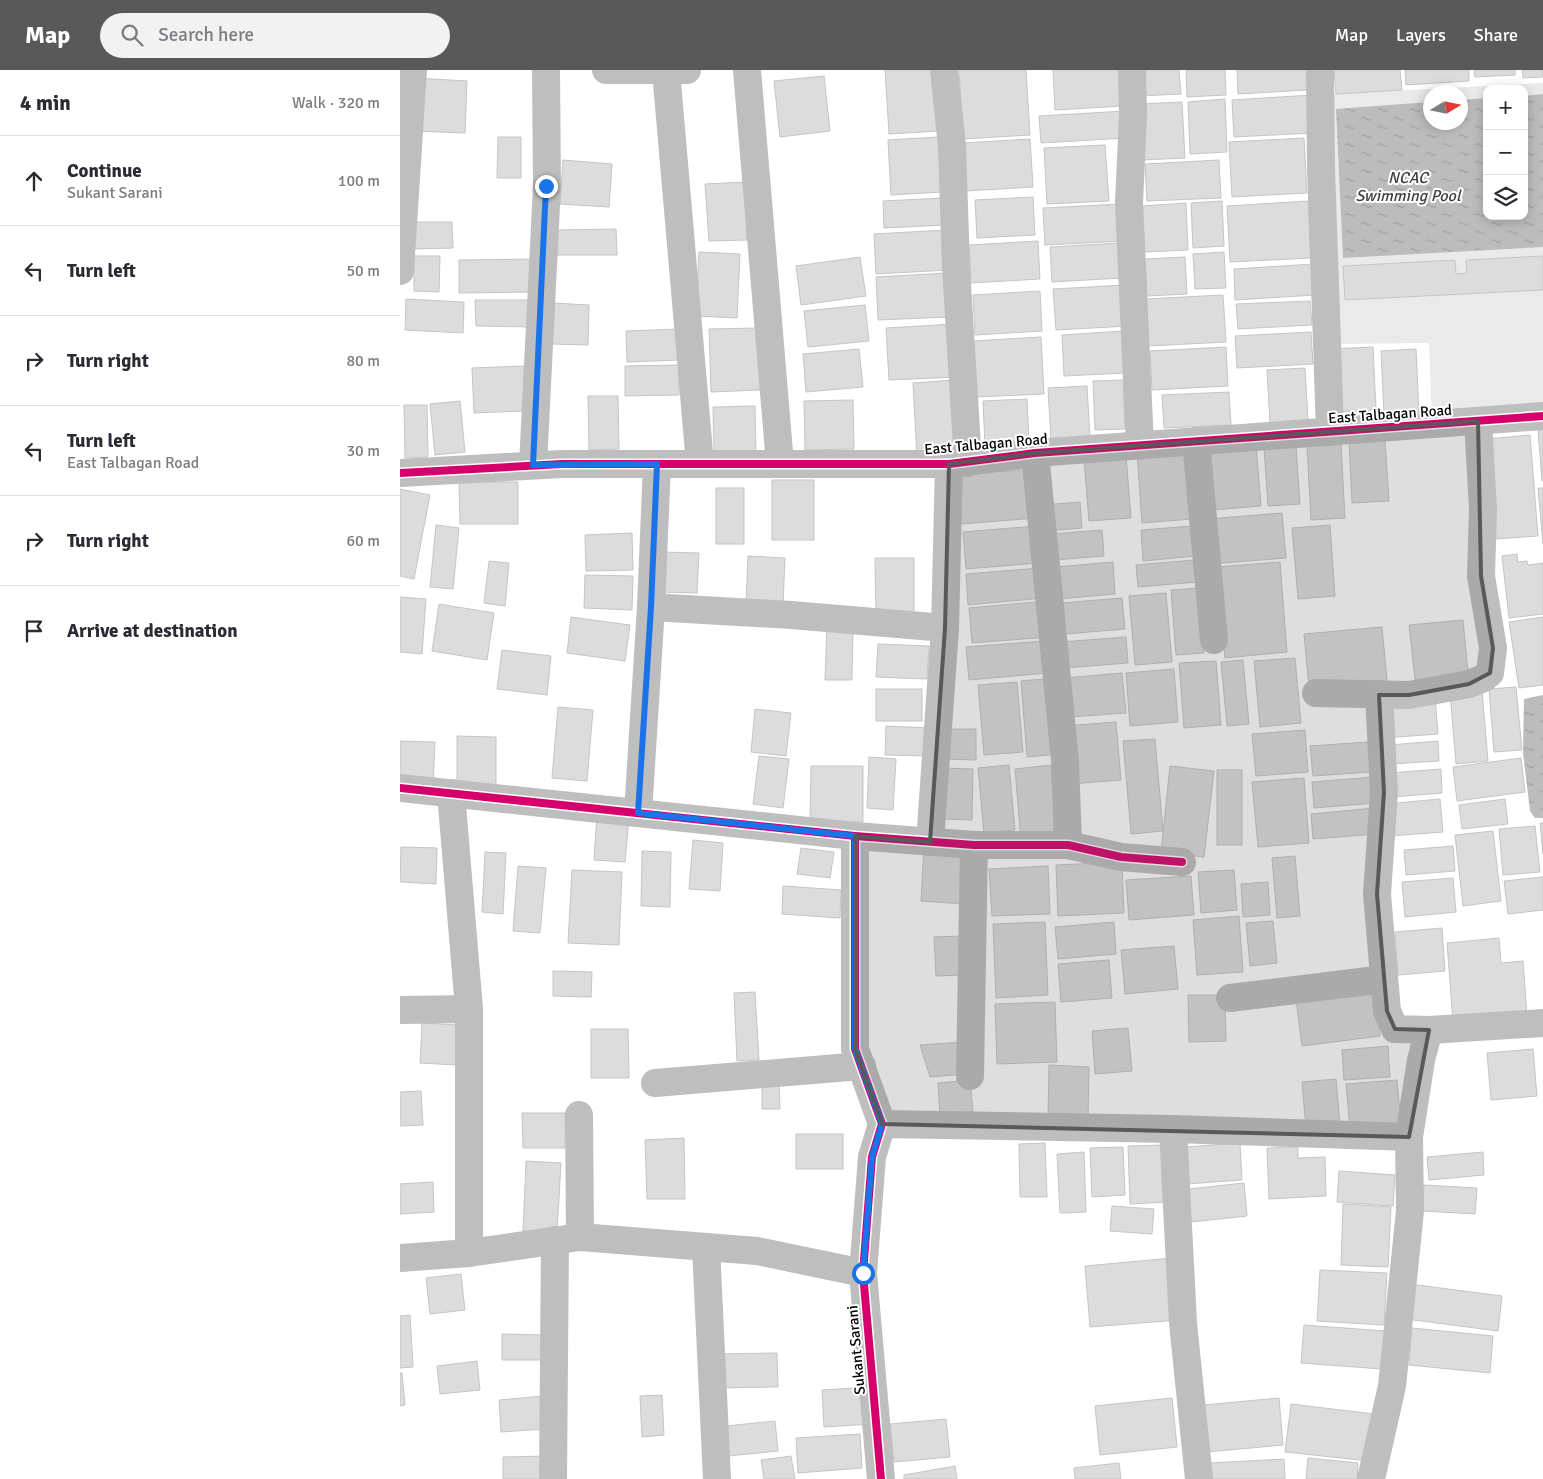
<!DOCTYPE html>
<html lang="en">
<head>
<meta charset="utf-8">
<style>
	body { margin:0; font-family:Signika,sans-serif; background:#f2f2f3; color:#2b2b33 }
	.controls { position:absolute; right:15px; top:15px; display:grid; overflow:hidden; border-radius:10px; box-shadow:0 2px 12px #0003 }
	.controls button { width:45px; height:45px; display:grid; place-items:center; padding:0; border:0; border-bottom:1px solid #e1e1e2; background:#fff; color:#2b2b33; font:25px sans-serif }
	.compass { position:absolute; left:1023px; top:15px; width:45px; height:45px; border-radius:50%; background:#fff; box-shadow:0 2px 12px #0003; rotate:80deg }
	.stop { position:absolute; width:15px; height:15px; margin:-11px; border:4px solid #1a73e8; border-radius:50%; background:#fff }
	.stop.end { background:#1a73e8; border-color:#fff; box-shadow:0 1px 5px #0008 }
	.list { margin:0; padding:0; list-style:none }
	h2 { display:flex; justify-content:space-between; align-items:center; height:65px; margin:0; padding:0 20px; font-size:21px }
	h2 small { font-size:16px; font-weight:400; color:#7c7c81 }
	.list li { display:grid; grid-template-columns:32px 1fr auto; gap:15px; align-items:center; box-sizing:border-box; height:90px; padding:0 20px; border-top:1px solid #e1e1e2 }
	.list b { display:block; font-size:19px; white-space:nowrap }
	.list p { margin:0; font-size:16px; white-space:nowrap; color:#7c7c81 }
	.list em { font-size:16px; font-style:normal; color:#7c7c81 }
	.icon { flex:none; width:28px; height:28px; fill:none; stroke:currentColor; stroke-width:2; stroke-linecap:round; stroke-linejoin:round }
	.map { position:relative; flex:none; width:1143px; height:1409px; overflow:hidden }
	header { display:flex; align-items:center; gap:30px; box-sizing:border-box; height:70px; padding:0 25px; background:#595959; color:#fff }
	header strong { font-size:24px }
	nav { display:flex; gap:28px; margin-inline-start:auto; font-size:18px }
	.search { width:350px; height:45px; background:#f2f2f3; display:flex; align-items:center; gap:12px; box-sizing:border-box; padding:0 18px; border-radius:28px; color:#7c7c81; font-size:19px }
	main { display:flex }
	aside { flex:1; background:#fff }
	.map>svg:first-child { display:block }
</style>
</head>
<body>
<header>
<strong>Map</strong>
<div class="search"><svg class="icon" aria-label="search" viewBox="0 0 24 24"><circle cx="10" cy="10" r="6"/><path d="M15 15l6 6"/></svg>Search here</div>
<nav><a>Map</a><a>Layers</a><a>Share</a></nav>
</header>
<main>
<aside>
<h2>4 min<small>Walk · 320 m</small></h2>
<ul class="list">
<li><svg class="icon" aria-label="ahead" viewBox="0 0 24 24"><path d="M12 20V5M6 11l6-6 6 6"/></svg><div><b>Continue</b><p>Sukant Sarani</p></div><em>100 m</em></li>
<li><svg class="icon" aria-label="left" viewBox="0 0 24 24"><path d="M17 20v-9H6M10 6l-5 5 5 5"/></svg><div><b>Turn left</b></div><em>50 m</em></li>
<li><svg class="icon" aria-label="right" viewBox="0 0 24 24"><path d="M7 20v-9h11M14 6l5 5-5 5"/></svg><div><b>Turn right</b></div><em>80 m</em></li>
<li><svg class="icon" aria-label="left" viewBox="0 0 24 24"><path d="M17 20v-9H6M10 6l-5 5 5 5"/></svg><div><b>Turn left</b><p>East Talbagan Road</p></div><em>30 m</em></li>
<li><svg class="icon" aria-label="right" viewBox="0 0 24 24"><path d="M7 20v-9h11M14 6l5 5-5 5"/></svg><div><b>Turn right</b></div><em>60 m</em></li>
<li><svg class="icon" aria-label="arrive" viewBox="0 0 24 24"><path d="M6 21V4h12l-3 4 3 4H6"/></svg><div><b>Arrive at destination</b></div></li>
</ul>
</aside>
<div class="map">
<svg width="1143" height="1409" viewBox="0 0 1143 1409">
	<defs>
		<pattern id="water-ripples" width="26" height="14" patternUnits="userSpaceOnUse" patternTransform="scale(1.25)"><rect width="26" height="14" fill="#bcbcbc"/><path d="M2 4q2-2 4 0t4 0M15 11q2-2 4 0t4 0" fill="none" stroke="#a0a0a0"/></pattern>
	</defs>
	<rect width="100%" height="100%" fill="#fff"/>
	<path fill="#eaeaea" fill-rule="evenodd" d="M1143,13V341L1032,349L1029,273L938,274L930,24ZM1087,19H1124V146H1087ZM1030,22H1060V52H1030Z"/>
	<g fill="url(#water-ripples)">
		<polygon points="1143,24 1143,177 943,188 936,39 1030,32 1030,52 1060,52 1061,30 1087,28 1087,146 1124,146 1124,26"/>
		<polygon points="1143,625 1143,748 1135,748 1130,741 1123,683 1124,629"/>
	</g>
	<g fill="#dcdcdc" stroke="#c5c5c5">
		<polygon points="485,0 535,0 539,61 489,64"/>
		<polygon points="559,0 626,0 630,65 563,69"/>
		<polygon points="653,0 719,0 721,36 655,40"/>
		<polygon points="738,0 779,0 781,24 740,26"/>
		<polygon points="786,0 825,0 826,25 787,27"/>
		<polygon points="837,0 907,0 908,20 838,24"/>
		<polygon points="934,0 1000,0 1002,20 936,24"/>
		<polygon points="1005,0 1069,0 1069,11 1006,15"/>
		<polygon points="1074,0 1115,0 1115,5 1075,7"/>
		<polygon points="1122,0 1143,0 1143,7 1123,8"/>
		<polygon points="424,6 430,61 380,67 374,11"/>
		<polygon points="15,8 67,11 65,63 12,61"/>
		<polygon points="912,25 914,63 834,67 832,30"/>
		<polygon points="825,29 827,82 790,84 788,32"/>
		<polygon points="782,32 785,88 742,90 739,34"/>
		<polygon points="725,41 726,68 641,73 639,46"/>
		<polygon points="98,67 121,67 121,108 97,108"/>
		<polygon points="538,67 542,122 491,125 488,70"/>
		<polygon points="904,68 907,123 832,127 829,72"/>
		<polygon points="630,69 633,117 566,121 563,73"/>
		<polygon points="705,75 709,131 647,134 644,78"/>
		<polygon points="163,90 212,94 209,137 160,134"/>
		<polygon points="819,90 821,128 747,131 745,94"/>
		<polygon points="345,112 347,170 309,171 305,114"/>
		<polygon points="633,127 635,165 577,168 575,130"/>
		<polygon points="544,128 546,155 484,158 483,131"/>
		<polygon points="822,131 824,176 793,178 791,133"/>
		<polygon points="908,131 911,188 830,192 827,136"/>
		<polygon points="786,133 788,180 745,182 742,136"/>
		<polygon points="721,134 724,171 645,175 643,138"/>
		<polygon points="11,152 52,152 53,178 11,179"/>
		<polygon points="216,159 217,185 157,185 157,160"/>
		<polygon points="546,160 548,200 476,204 474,164"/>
		<polygon points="638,171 640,209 571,213 569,175"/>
		<polygon points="720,173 722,208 652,212 650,177"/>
		<polygon points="299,182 340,184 337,248 296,246"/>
		<polygon points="824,182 826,218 795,219 793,184"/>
		<polygon points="14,186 40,186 39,222 14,221"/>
		<polygon points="1143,186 1143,220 945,230 943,196 1055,190 1056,204 1067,203 1066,190"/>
		<polygon points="460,187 466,226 401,235 396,196"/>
		<polygon points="785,187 787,224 747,226 745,189"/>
		<polygon points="136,189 137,222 59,223 59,190"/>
		<polygon points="913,194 915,225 835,230 834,199"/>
		<polygon points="547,203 549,247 478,250 476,207"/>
		<polygon points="725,215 728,256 656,260 653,219"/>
		<polygon points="640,221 642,261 575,265 573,225"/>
		<polygon points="823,225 826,272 748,276 745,229"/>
		<polygon points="6,229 64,232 63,263 5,260"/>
		<polygon points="75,230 135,230 134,257 76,256"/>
		<polygon points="910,231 912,255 838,259 836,234"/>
		<polygon points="153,233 189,235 188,275 151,274"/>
		<polygon points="465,235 469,271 408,277 404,241"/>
		<polygon points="554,254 557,307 489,310 486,258"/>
		<polygon points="358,258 360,320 311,322 309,259"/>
		<polygon points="279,259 280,290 227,292 226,261"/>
		<polygon points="723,261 726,303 664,306 662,265"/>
		<polygon points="911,262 913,294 837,298 835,266"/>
		<polygon points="641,267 644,324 576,327 573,271"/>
		<polygon points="826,277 828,316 752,320 750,281"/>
		<polygon points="973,277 976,340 932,342 928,279"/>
		<polygon points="459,279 463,317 406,322 403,284"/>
		<polygon points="1016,279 1019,343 984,345 981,281"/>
		<polygon points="279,295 279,325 225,326 225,296"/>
		<polygon points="124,296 125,341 74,343 72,298"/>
		<polygon points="905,298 908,350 870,353 867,300"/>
		<polygon points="553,310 557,386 517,388 513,313"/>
		<polygon points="723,310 725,359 695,360 693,311"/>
		<polygon points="687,316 690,368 651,370 648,318"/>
		<polygon points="829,322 831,355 764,358 762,325"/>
		<polygon points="188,326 218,326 219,379 189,380"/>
		<polygon points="627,329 629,373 585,376 583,331"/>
		<polygon points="453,330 454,379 405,380 404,331"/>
		<polygon points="60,331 65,382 35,385 30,334"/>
		<polygon points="4,335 27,335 28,387 5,388"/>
		<polygon points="355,336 356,382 314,382 313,337"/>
		<polygon points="1138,360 1143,360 1143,411 1142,411"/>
		<polygon points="1130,365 1138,466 1096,469 1087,369"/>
		<polygon points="985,370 989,431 952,433 949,372"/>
		<polygon points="941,374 945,448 911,450 907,376"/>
		<polygon points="856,375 861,436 813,440 808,379"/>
		<polygon points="896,376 900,434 868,436 864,378"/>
		<polygon points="786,380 792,449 742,453 737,384"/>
		<polygon points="726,385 731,448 689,451 684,389"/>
		<polygon points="632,399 636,448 561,454 557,405"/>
		<rect x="372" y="410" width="42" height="60"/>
		<polygon points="59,412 118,412 118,454 60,454"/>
		<rect x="316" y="418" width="28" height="56"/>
		<polygon points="1138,418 1143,418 1143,474"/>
		<polygon points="0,419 30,425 14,509 0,506"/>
		<polygon points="680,432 682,458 646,461 644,435"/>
		<polygon points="882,443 886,488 810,494 807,449"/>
		<polygon points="36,455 59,458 53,519 30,517"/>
		<polygon points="930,455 935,526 898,529 892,458"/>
		<polygon points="636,456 639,493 566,499 563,462"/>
		<polygon points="793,456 796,486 743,491 741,460"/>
		<polygon points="702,460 704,486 654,490 652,464"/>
		<polygon points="232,463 233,500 186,501 185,465"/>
		<polygon points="261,482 299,483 297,523 259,522"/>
		<polygon points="1117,484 1118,492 1127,491 1128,495 1143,493 1143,544 1109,548 1102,486"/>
		<polygon points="348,486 385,488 383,534 346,533"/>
		<polygon points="475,488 514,488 514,546 476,546"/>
		<polygon points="795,490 797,512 738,517 736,495"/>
		<polygon points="89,491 109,493 105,536 84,533"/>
		<polygon points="713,492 715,524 658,529 656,497"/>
		<polygon points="880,492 887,582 825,588 817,497"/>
		<polygon points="640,498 643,528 568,535 566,504"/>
		<polygon points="185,505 233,506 232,540 184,538"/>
		<polygon points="799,518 804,583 776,585 771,520"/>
		<polygon points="766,523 772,592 735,595 729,526"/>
		<polygon points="0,527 26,529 22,584 0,582"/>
		<polygon points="722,528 725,559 665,564 662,533"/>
		<polygon points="646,531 649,567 572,573 569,538"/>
		<polygon points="39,534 94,543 87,590 32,581"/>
		<polygon points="171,547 230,555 225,591 167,583"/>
		<polygon points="1143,547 1143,615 1119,618 1109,552"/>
		<polygon points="1063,550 1069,612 1016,618 1009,555"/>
		<polygon points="427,553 453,554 452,610 425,610"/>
		<polygon points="982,557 987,610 909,617 904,564"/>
		<polygon points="726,567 728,593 664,598 661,572"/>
		<polygon points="645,571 648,603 569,610 566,577"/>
		<polygon points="478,574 529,576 527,609 476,607"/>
		<polygon points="102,580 151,586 147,625 97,619"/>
		<polygon points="895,588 901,653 860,657 854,591"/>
		<polygon points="843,590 849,654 827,656 821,592"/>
		<polygon points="816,591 821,655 784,658 779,593"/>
		<polygon points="774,599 778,652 730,656 726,603"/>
		<polygon points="722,603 726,643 669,647 666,608"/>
		<polygon points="655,608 661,684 627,687 621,611"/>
		<polygon points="617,612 623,682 584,685 578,615"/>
		<polygon points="1116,617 1122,680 1094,682 1089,619"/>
		<rect x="476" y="619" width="46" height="32"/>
		<polygon points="1082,620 1088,691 1056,694 1050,623"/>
		<polygon points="1035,627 1038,664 984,668 981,632"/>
		<polygon points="158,637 193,640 187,711 152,708"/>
		<polygon points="355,639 391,643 386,686 351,682"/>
		<polygon points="716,652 721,710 670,714 665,656"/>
		<polygon points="486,656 531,658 530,686 485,685"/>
		<polygon points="543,659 576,659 576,690 543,689"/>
		<polygon points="905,660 908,702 856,706 852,664"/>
		<polygon points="57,666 96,667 96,717 57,716"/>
		<polygon points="755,669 763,761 731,764 723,671"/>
		<polygon points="0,671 35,672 33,717 0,715"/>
		<polygon points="1038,671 1039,691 991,694 989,675"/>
		<polygon points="968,672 971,702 913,706 910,676"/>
		<polygon points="359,686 389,689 383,738 353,734"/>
		<polygon points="469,687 496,689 493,740 467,738"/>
		<polygon points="1121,688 1125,722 1057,731 1053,697"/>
		<polygon points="609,695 615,760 584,763 578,698"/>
		<polygon points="651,695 657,768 621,771 615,699"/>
		<polygon points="411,696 463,696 463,752 410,752"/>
		<polygon points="770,696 814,701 804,787 761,782"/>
		<polygon points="544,698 573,699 572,750 543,749"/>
		<polygon points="1041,699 1042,723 992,727 990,703"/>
		<rect x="817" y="700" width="25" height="75"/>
		<polygon points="974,707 976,733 914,738 912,712"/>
		<polygon points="904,708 909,773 858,777 852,712"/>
		<polygon points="1040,729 1043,762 989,766 986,734"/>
		<polygon points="1105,729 1108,754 1062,759 1059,735"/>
		<polygon points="974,738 976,764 913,769 911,744"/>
		<polygon points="197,745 229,748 225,792 194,790"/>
		<polygon points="1140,753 1143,753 1143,784"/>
		<polygon points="1135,756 1140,802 1103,805 1099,759"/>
		<polygon points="1093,761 1101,831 1063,836 1055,765"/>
		<polygon points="293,770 323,773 320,821 289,819"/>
		<polygon points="1053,776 1055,801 1006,805 1004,780"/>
		<polygon points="1,777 37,778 36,814 0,812"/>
		<polygon points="524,777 568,780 565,834 521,831"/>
		<polygon points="401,778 434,782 430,808 397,804"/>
		<polygon points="242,781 271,782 270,837 241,836"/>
		<polygon points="85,782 106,783 103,844 82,842"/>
		<polygon points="895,786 900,846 877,848 872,788"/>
		<polygon points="722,792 724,843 658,846 656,795"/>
		<polygon points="118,796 146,798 140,863 113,861"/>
		<polygon points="648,796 650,844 592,846 589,799"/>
		<polygon points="172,800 222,802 219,875 168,873"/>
		<polygon points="834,800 837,840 801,843 798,802"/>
		<polygon points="791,806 794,845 729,850 726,810"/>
		<polygon points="1143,807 1143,840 1108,844 1104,811"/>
		<polygon points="1053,808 1056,842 1005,847 1002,812"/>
		<polygon points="868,812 870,845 843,847 841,814"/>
		<polygon points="383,816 441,820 440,848 382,844"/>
		<polygon points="839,846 843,902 797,905 793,850"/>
		<polygon points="873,851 877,893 850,896 846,853"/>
		<polygon points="645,852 648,925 596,928 593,854"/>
		<polygon points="714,852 716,884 658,889 655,857"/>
		<polygon points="1042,858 1045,901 998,905 995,862"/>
		<polygon points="563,866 565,905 536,906 534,867"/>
		<polygon points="1099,868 1101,893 1123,891 1127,945 1053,951 1047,873"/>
		<polygon points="774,876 778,919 725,924 721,880"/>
		<polygon points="709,890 712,928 661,932 658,894"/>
		<polygon points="153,901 192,902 191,927 153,926"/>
		<polygon points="974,919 980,966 902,976 896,930"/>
		<polygon points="355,922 359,990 337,991 334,923"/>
		<polygon points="788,925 825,925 826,971 789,972"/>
		<polygon points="655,932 657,992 597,994 595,934"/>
		<polygon points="22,953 58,955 56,995 20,993"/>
		<polygon points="728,958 732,1001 695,1004 692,961"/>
		<polygon points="191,959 228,959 229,1008 191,1008"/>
		<polygon points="563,972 566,1004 530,1007 520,975"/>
		<polygon points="988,976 990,1007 944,1010 942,980"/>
		<polygon points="1133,979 1137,1026 1091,1030 1087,983"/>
		<polygon points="649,995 689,997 688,1050 648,1049"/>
		<polygon points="936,1009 940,1055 906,1058 902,1012"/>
		<polygon points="570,1010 573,1042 540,1045 538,1013"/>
		<polygon points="997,1010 1001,1054 950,1058 946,1014"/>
		<polygon points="362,1011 379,1011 380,1039 362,1039"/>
		<polygon points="21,1021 23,1055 0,1056 0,1022"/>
		<polygon points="122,1043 165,1043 165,1078 123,1078"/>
		<rect x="396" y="1064" width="47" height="35"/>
		<polygon points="284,1068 285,1129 247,1129 245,1070"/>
		<polygon points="645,1073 647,1127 620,1127 619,1074"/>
		<polygon points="840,1073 842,1110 787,1114 785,1077"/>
		<polygon points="767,1075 769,1132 730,1134 728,1076"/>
		<polygon points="723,1077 725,1125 692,1127 690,1078"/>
		<polygon points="898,1077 898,1088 925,1087 926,1126 869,1129 867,1078"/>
		<polygon points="684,1082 686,1142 660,1143 657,1084"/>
		<polygon points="1083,1082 1084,1105 1029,1110 1027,1087"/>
		<polygon points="126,1091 161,1093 157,1162 123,1161"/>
		<polygon points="939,1101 995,1105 993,1136 937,1132"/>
		<polygon points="33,1112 34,1142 0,1144 0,1114"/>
		<polygon points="844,1113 847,1146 791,1152 788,1119"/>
		<polygon points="1024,1115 1077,1118 1075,1144 1023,1141"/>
		<polygon points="943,1134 991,1137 988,1197 941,1195"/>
		<polygon points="712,1136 754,1139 752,1164 710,1161"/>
		<polygon points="772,1188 778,1250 690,1257 685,1196"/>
		<polygon points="920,1200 987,1203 984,1255 917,1251"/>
		<polygon points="61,1204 65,1240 30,1244 26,1208"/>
		<polygon points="1010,1214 1102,1226 1098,1261 1006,1249"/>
		<polygon points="10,1245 13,1297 0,1298 0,1246"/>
		<polygon points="904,1255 985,1261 982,1299 901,1293"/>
		<polygon points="1012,1258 1093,1266 1090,1303 1009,1295"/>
		<polygon points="102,1264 146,1265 145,1290 102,1290"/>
		<polygon points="377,1283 378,1317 316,1318 315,1284"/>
		<polygon points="77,1291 80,1320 40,1324 37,1296"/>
		<polygon points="0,1303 2,1303 5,1335 0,1336"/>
		<polygon points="470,1317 472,1354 424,1357 422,1320"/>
		<polygon points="262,1325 264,1365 242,1367 240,1326"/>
		<polygon points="143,1326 146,1359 101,1362 99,1330"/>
		<polygon points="772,1328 777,1377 700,1385 695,1336"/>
		<polygon points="879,1328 883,1375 807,1382 803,1335"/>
		<polygon points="891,1334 974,1344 969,1391 885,1382"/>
		<polygon points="546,1349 550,1387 494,1392 490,1354"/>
		<polygon points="375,1351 378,1381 319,1387 316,1357"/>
		<polygon points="460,1364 462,1398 398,1403 396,1368"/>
		<polygon points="147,1386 148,1409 103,1409 103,1387"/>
		<polygon points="391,1386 395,1409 364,1409 361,1390"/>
		<polygon points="908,1388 958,1393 957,1409 906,1409"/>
		<polygon points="884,1389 885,1409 810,1409 809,1393"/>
		<polygon points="719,1393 721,1409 675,1409 674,1398"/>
		<polygon points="555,1396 557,1409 504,1409 504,1405"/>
	</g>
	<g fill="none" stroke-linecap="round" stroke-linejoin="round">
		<g stroke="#bebebe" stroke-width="28">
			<polyline points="206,0 287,0"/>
			<polyline points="347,0 380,394"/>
			<polyline points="544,0 552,76 556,198 568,393"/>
			<polyline points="732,0 733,46 729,133 740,375"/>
			<polyline points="920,0 921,98 930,362"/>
			<polyline points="266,1 300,394"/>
			<polyline points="0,201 13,0"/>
			<polyline points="796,371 814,570"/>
			<polyline points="635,383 665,691 668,775"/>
			<polyline points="133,395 147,116 146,0"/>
			<polyline points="0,403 162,394 549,394 635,383 1143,346"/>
			<polyline points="251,537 391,545 545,558"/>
			<polyline points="916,623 1009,625 1069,614 1084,608 1090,603 1093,578 1081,506 1083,439 1078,351"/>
			<polyline points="979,625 984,722 977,824 987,941 995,959 1029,960"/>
			<polyline points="0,718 455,766 574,775 668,775 721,787 782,792"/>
			<polyline points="51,723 69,939 69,1183"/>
			<polyline points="238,743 251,537 257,394"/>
			<polyline points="455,766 455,979 482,1054 472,1087 463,1203 481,1409"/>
			<polyline points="530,772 545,558 549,394"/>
			<polyline points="830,928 984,909"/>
			<polyline points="0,940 69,939"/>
			<polyline points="570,1006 574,775"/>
			<polyline points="255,1013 462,996"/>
			<polyline points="179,1045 180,1167"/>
			<polyline points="482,1054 773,1059 1009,1067"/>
			<polyline points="773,1059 783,1253 799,1409"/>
			<polyline points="306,1177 317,1409"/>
			<polyline points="0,1188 69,1183 180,1167 357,1181 463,1203"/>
			<polyline points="153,1409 155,1170"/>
			<polyline points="971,1409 992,1316 1010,1141 1009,1067 1021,990 1029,960 1143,953"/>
		</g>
		<defs>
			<g id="cycleway">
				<polyline points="0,403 162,394 549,394 635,383 1143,346"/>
				<polyline points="0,718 455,766 574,775 668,775 721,787 782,792"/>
				<polyline points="455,766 455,979 482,1054 472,1087 463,1203 481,1409"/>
			</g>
		</defs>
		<use href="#cycleway" stroke="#fff" stroke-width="11"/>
		<use href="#cycleway" stroke="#d6006c" stroke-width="8"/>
	</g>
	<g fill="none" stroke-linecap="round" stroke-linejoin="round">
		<polyline stroke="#1a73e8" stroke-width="6" points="146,116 133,395 257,394 251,537 238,743 455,766 455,979 482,1054 472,1087 463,1203"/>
	</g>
	<path fill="#595959" fill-opacity="0.2" stroke="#595959" stroke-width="4" stroke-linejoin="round" d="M1078,351L1081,506L1093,578L1090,603L1069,614L1009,625H979L984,722L977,824L987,941L995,959L1029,960L1009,1067L482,1054L455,979V766L530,772L545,558L549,394L635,383Z"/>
	<g text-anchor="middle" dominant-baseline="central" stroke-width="4" stroke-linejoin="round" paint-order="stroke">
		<g font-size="15" fill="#000" stroke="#fff">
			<text transform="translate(990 344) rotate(-4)">East Talbagan Road</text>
			<text transform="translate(586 374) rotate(-5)">East Talbagan Road</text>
			<text transform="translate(456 1280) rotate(-95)">Sukant Sarani</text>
		</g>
		<g font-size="16" font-style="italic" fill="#404040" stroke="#fff">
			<text x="1008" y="108">NCAC<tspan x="1008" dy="18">Swimming Pool</tspan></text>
		</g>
	</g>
</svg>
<div class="controls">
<button>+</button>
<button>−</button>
<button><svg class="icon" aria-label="layers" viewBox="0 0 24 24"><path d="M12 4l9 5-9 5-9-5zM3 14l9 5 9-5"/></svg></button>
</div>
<svg class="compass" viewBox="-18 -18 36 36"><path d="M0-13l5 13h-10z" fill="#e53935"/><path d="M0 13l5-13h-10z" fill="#7c7c81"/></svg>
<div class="stop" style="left:463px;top:1203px"></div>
<div class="stop end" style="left:146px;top:116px"></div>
</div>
</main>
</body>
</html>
